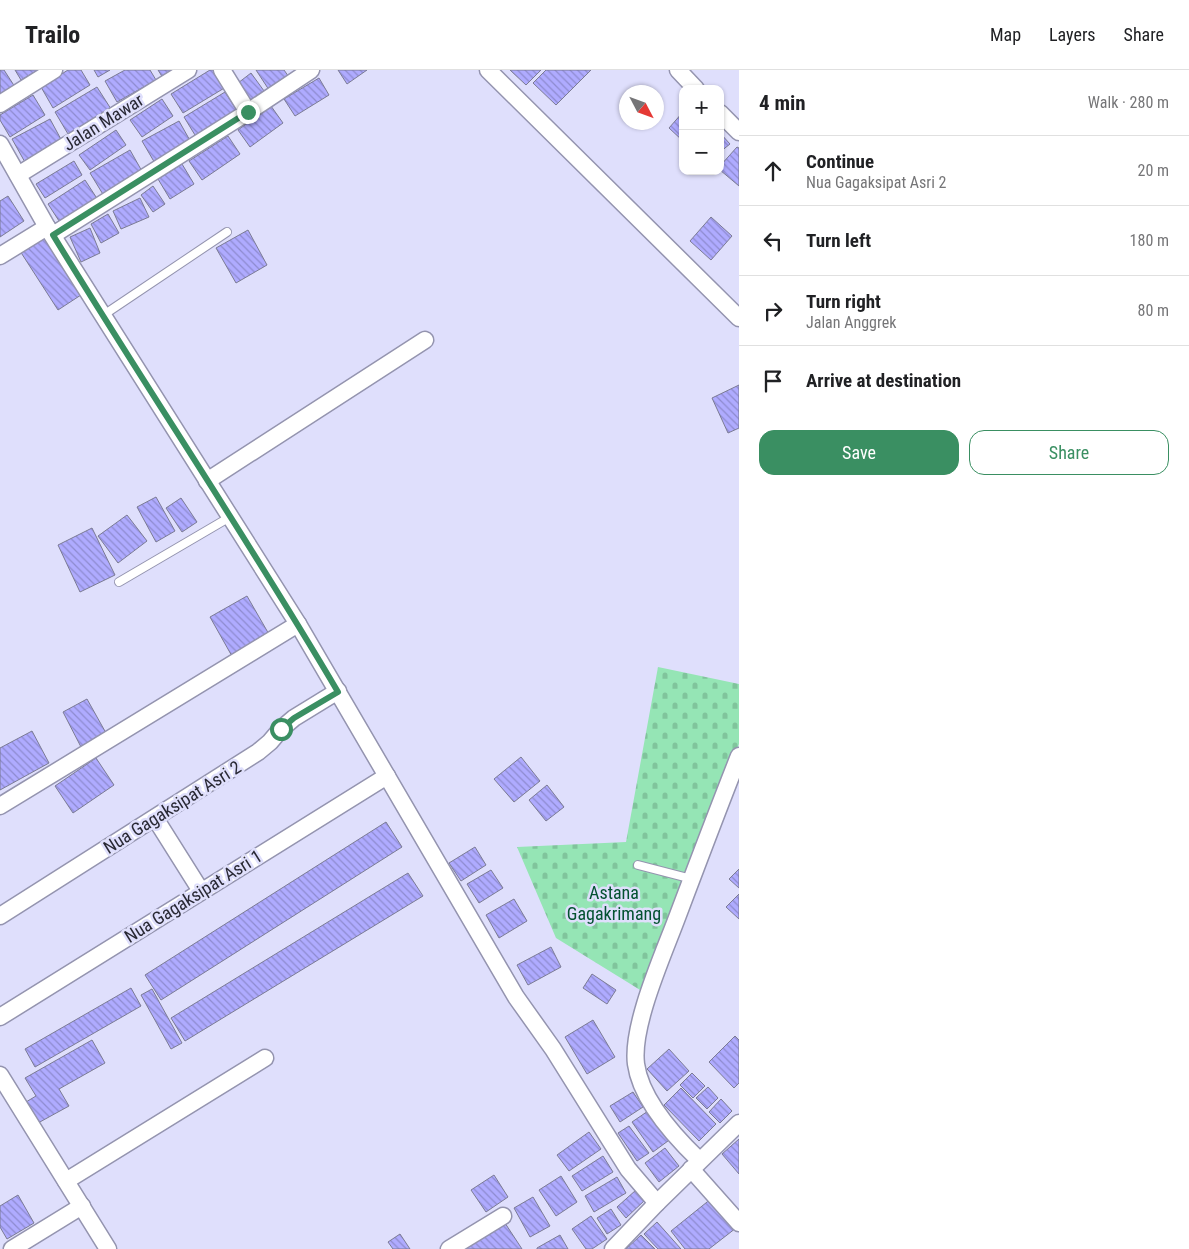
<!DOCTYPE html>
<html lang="en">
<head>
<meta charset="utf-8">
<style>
	body { margin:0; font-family:"Roboto Condensed",sans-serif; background:#f2f2f2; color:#202124 }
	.controls { position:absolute; right:15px; top:15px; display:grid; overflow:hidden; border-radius:10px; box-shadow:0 1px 4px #0004 }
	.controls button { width:45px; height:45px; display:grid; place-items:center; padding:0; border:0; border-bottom:1px solid #e0e0e0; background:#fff; color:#202124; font:25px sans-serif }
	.compass { position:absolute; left:619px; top:15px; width:45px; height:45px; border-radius:50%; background:#fff; box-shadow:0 1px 4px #0004; rotate:131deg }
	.stop { position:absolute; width:15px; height:15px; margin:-11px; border:4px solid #3a8f62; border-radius:50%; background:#fff }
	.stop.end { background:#3a8f62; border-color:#fff; box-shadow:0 1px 5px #0008 }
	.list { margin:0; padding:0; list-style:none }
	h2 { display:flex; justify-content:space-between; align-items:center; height:65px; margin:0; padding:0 20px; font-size:21px }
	h2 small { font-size:16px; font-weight:400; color:#757577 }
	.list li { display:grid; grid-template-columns:32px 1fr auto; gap:15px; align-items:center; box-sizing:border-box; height:70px; padding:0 20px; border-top:1px solid #e0e0e0 }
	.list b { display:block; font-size:19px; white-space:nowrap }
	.list p { margin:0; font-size:16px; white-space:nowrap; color:#757577 }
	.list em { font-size:16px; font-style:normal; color:#757577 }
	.actions { display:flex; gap:10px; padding:15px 20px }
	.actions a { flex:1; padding:11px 0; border:1px solid #3a8f62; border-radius:15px; text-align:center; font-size:18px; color:#3a8f62 }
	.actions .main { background:#3a8f62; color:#fff }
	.icon { flex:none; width:28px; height:28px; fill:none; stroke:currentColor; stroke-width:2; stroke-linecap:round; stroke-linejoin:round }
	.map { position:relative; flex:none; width:739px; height:1179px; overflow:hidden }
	header { display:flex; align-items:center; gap:30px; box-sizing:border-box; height:70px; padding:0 25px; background:#fff; border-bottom:1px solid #e0e0e0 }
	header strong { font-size:24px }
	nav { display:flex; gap:28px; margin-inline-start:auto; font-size:18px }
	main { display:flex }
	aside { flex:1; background:#fff }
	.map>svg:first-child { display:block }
</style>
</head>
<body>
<header>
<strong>Trailo</strong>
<nav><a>Map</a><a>Layers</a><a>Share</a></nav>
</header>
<main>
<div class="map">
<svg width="739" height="1179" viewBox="0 0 739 1179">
	<defs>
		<pattern id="cemetery-stones" width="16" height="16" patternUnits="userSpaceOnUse" patternTransform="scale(1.25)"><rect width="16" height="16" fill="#95e5b5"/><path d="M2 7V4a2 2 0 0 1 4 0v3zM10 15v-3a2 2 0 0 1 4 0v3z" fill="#80c49c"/></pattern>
		<pattern id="building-back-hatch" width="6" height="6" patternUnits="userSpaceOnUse" patternTransform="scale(1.25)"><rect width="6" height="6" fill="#afabff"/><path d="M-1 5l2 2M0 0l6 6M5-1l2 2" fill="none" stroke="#8e8bcf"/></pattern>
	</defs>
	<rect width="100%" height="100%" fill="#dfdffc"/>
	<polygon fill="url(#cemetery-stones)" points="658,597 739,614 739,674 645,923 556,868 517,777 626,772"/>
	<g fill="url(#building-back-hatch)" stroke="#7b7b94">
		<polygon points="0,0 4,0 15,17 0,27"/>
		<polygon points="15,0 38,0 21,10"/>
		<polygon points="68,0 81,0 90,15 53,38 41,17"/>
		<polygon points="94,0 110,0 98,7"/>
		<polygon points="125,0 150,0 156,10 117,32 105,11"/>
		<polygon points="158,0 176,0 163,8"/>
		<polygon points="210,0 215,0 226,17 183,43 171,24"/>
		<polygon points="256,0 284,0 291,10 271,23"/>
		<polygon points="338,0 367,0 347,14"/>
		<polygon points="510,0 541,0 526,15"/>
		<polygon points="546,0 591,0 556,35 533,13"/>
		<polygon points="251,3 267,25 254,35 238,13"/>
		<polygon points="319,8 329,25 295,46 284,29"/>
		<polygon points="97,17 111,39 68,64 55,42"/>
		<polygon points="225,22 239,44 198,70 184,47"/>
		<polygon points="33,25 45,45 10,67 0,50 0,45"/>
		<polygon points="162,29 173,46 142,67 130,50"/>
		<polygon points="271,36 283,53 250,77 238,60"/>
		<polygon points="683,42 683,71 669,58"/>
		<polygon points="50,49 63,73 26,94 12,69"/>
		<polygon points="179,51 192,74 156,95 142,71"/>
		<polygon points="116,60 126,75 90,100 79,85"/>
		<polygon points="720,63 730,74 720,82"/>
		<polygon points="228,66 240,84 202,110 189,91"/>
		<polygon points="737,77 739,78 739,116 720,100 720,96"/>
		<polygon points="130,80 143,103 104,126 90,103"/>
		<polygon points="74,91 82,105 45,128 36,114"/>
		<polygon points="182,94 194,114 170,129 158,109"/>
		<polygon points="85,110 98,130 61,154 48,134"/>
		<polygon points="153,116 165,134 153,142 141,125"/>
		<polygon points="8,126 24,151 0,167 0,131"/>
		<polygon points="140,128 149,147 121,159 113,141"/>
		<polygon points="108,144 119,163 101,173 91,154"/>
		<polygon points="711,147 732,166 711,190 690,171"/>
		<polygon points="90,158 100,183 81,192 70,167"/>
		<polygon points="248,160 267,195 236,213 216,178"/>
		<polygon points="46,164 84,223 58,240 20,181"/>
		<polygon points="739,315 739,358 728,363 712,328"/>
		<polygon points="156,427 175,461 156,472 137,437"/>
		<polygon points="181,428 197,452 182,462 166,438"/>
		<polygon points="127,445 147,471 118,493 98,466"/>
		<polygon points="92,458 115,505 80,522 58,475"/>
		<polygon points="247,526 270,566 233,588 210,547"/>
		<polygon points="87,629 106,663 81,677 63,642"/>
		<polygon points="32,661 49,693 0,720 0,678"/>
		<polygon points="521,687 540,711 514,732 494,709"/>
		<polygon points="96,688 114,715 73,743 55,716"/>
		<polygon points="547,715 564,737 546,751 529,730"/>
		<polygon points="386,752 402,777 161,930 145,905"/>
		<polygon points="475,777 486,795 461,811 449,793"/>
		<polygon points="739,799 739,818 729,809"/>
		<polygon points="491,800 503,818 479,833 467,814"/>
		<polygon points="408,803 423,826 185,971 171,948"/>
		<polygon points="739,824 739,849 726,837"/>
		<polygon points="514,829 527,851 499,868 486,845"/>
		<polygon points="551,877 561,897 528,915 517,895"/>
		<polygon points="592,904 616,920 607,934 583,918"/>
		<polygon points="131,918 141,936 35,997 25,979"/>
		<polygon points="152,919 182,973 171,979 141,925"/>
		<polygon points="593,950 615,987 587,1004 565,967"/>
		<polygon points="735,966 739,970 739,1013 734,1018 709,992"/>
		<polygon points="92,970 105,993 59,1019 69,1036 38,1053 26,1032 36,1026 25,1008"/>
		<polygon points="669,979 689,1001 667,1021 647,999"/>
		<polygon points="692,1003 705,1016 693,1028 680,1015"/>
		<polygon points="708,1017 718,1028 707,1039 696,1028"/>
		<polygon points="681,1018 716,1054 699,1071 664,1035"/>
		<polygon points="633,1022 643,1037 620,1052 610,1036"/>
		<polygon points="721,1029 732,1041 720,1053 709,1042"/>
		<polygon points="651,1039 672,1068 653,1082 632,1052"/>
		<polygon points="629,1056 649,1083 637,1091 618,1063"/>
		<polygon points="589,1062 601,1079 569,1101 557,1085"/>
		<polygon points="739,1069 739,1104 722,1084"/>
		<polygon points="665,1078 679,1096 659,1112 645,1093"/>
		<polygon points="603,1086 613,1102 582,1121 572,1106"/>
		<polygon points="494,1105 508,1127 486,1142 471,1120"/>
		<polygon points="561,1106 577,1132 556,1146 539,1120"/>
		<polygon points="617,1107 626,1123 594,1142 585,1126"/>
		<polygon points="636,1120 645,1130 626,1148 617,1137"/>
		<polygon points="18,1125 34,1153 7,1169 0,1157 0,1136"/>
		<polygon points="533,1127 550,1156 530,1167 514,1138"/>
		<polygon points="712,1128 736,1158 709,1179 685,1179 671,1161"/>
		<polygon points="611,1139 621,1155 607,1164 597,1148"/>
		<polygon points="591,1146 607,1169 592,1179 586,1179 572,1159"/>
		<polygon points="503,1150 522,1179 460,1179"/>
		<polygon points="657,1152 681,1179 658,1179 644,1164"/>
		<polygon points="400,1164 410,1179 393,1179 388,1172"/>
		<polygon points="560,1165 568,1179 537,1179 537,1178"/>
		<polygon points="641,1165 655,1179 626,1179"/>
	</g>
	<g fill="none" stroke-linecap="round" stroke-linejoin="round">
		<defs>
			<g id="lane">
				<polyline points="102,246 227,162"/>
				<polyline points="119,512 230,447"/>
				<polyline points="638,795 692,809"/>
			</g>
			<g id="street">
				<polyline points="222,0 248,42"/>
				<polyline points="488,0 739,248"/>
				<polyline points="678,0 696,19"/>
				<polyline points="0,34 54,0"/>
				<polyline points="720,43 739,62"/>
				<polyline points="0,74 47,157 298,554 516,927 553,979 628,1099 657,1133"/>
				<polyline points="18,105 188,0"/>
				<polyline points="53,165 248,42 311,0"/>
				<polyline points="0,186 47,157"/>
				<polyline points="207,411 425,270"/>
				<polyline points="0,736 298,554"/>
				<polyline points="155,748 201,821"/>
				<polyline points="0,846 258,682 270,672 281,659 294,648 338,621"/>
				<polyline points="0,947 387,706"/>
				<polyline points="0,1005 108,1179"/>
				<path d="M699,1090C674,1066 641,1030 636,994C631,955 664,883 678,845C698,792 718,739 739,686"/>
				<polyline points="691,1099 739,1153"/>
				<polyline points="66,1111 265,988"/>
				<polyline points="12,1179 82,1136"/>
				<polyline points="449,1179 503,1146"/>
				<polyline points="613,1179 657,1133 739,1053"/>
			</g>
		</defs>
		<use href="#lane" stroke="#9494af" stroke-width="10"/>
		<use href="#street" stroke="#9494af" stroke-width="19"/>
		<use href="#lane" stroke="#fff" stroke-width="8"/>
		<use href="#street" stroke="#fff" stroke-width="16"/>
	</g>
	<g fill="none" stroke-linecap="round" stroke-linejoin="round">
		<path stroke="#3a8f62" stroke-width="6" d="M248,42L53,165C146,318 247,467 338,622L294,648L281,659"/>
	</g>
	<g text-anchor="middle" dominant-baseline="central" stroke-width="5" stroke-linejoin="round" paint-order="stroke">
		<g font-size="18" fill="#292934" stroke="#dfdffc">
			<text transform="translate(103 52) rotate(-32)">Jalan Mawar</text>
			<text transform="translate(172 737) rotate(-32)">Nua Gagaksipat Asri 2</text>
			<text transform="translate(193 826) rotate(-32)">Nua Gagaksipat Asri 1</text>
		</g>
		<g font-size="18" fill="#035130" stroke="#dfdffc">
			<text x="614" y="822">Astana<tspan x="614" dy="21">Gagakrimang</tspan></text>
		</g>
	</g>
</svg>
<div class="controls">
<button>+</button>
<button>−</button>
</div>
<svg class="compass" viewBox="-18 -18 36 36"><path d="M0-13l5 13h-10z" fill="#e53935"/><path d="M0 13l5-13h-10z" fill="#757577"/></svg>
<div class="stop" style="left:281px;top:659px"></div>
<div class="stop end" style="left:248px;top:42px"></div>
</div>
<aside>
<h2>4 min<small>Walk · 280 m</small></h2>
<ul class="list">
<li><svg class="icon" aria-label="ahead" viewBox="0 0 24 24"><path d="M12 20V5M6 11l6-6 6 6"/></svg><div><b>Continue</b><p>Nua Gagaksipat Asri 2</p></div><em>20 m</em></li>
<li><svg class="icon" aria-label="left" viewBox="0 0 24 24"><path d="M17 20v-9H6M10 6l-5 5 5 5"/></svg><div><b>Turn left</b></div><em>180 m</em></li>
<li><svg class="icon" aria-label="right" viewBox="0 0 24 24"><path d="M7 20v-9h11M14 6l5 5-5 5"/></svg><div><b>Turn right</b><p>Jalan Anggrek</p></div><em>80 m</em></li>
<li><svg class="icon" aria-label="arrive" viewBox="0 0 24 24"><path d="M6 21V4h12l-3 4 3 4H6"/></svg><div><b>Arrive at destination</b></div></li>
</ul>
<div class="actions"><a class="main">Save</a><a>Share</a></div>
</aside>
</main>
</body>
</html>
